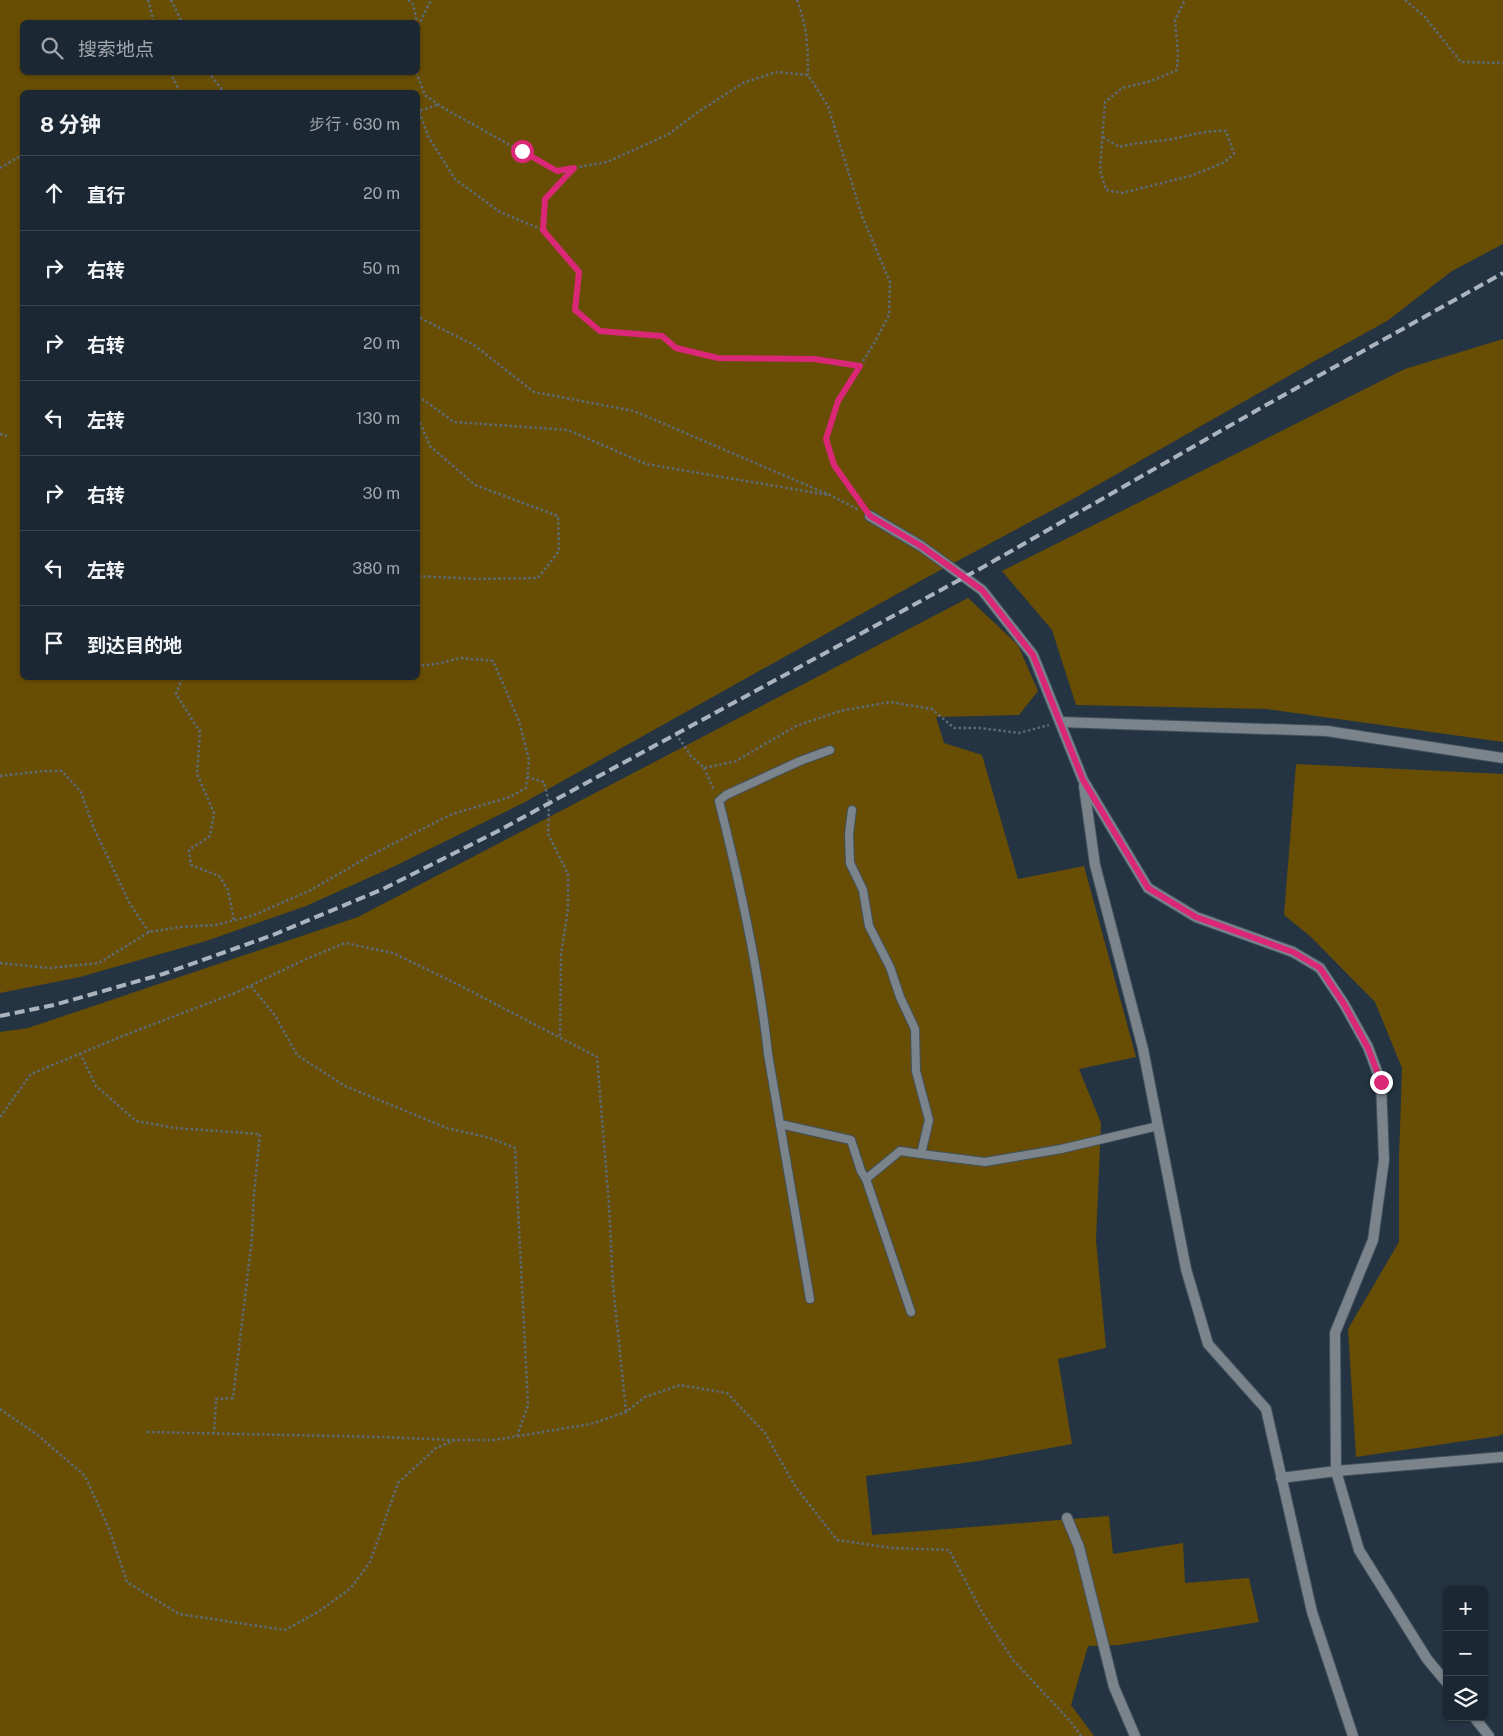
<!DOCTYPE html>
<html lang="zh">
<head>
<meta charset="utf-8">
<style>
	body { margin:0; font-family:"Public Sans","Noto Sans SC",sans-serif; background:#28333e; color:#f1f3f6 }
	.controls { position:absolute; right:15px; bottom:15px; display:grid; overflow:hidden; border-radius:8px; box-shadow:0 1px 4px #0004 }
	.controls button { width:45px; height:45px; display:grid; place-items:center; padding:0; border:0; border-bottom:1px solid #39444d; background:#1b2732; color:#f1f3f6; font:25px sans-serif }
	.stop { position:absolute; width:15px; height:15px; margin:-11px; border:4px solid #db2777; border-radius:50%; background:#fff }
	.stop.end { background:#db2777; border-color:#fff; box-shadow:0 1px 5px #0008 }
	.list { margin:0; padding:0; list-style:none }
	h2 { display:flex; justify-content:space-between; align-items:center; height:65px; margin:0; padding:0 20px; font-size:21px }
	h2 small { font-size:16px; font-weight:400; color:#a0a5ac }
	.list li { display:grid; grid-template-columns:32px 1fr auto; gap:15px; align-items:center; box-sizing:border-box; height:75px; padding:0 20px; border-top:1px solid #39444d }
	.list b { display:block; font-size:19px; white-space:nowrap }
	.list em { font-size:16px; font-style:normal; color:#a0a5ac }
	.icon { flex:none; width:28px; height:28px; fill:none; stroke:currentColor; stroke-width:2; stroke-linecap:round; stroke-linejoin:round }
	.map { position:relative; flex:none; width:1503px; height:1736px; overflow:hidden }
	.search { position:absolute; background:#1b2732; box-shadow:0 1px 4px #0004; left:20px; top:20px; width:400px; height:55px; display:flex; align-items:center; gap:12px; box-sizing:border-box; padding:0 18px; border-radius:8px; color:#a0a5ac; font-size:19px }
	.panel { position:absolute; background:#1b2732; box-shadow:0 1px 4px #0004; left:20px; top:90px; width:400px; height:590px; border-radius:8px }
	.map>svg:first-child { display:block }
</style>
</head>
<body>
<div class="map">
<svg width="1503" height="1736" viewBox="0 0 1503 1736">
	<rect width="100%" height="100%" fill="#243442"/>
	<g fill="#684e05" fill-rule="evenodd">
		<path d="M0,0H1503V244L1452,271L1387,321L1320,358L1073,499L922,580L525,802L395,866L306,906L206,941L80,977L0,993ZM22,22H418V72H22ZM22,92H418V678H22Z"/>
		<polygon points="1503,339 1503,742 1267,709 1076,705 1052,630 1002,571 1405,369"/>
		<polygon points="968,598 1018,645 1038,691 1019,715 936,717 944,743 982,755 1018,879 1084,866 1136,1057 1079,1069 1101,1123 1096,1240 1106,1348 1058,1359 1072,1444 979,1461 866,1476 872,1535 1109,1516 1113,1554 1183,1543 1185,1583 1249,1578 1259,1622 1119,1645 1088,1646 1071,1705 1094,1736 0,1736 0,1032 28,1028 358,917"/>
		<polygon points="1296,764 1503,774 1503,1434 1498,1436 1356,1457 1348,1329 1399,1242 1399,1158 1402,1068 1375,1002 1311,937 1284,915"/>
	</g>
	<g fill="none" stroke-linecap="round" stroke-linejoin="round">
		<defs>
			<g id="lane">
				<polyline points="852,810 849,834 850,863 863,890 869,926 890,967 900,997 915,1029 916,1071 929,1120 921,1154 985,1162 1061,1149 1158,1126"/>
				<polyline points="780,1124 851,1140 861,1171 866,1179 900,1151 921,1154"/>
				<polyline points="866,1179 911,1312"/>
				<path d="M810,1299L768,1054C759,969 740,884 719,801L726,795L800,761L830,750"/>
			</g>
			<g id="street">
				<polyline points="870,516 921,546 982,590 1033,655 1083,780 1148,888 1196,917 1293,952 1320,968 1344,1004 1368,1047 1381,1082 1384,1160 1373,1240 1335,1333 1336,1471 1359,1550 1427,1659 1447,1683"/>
				<polyline points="1060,722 1327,731 1503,758"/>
				<polyline points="1084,786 1095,865 1143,1049 1186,1269 1208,1344 1266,1409 1312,1612 1353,1736"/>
				<polyline points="1281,1478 1336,1471 1503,1457"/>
				<polyline points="1067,1518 1079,1547 1114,1687 1135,1736"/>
				<polyline points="1474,1717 1489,1736"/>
			</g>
		</defs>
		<use href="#lane" stroke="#42515e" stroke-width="10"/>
		<use href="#street" stroke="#42515e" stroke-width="12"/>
		<g stroke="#5c6a77" stroke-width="2.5" stroke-dasharray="2.5 2.5" stroke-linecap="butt">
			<polyline points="148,0 154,22"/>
			<polyline points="171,0 182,22"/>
			<polyline points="408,0 413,4 417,22"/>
			<path d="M797,0C807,27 808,46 808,75"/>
			<polyline points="1405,0 1425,17 1461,62 1503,63"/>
			<polyline points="418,26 431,0"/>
			<polyline points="418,34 418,26"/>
			<polyline points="170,72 180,92"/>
			<polyline points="208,72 224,92"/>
			<polyline points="416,72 425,95 445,109 557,171 607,162 669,134 698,112 745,82 777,72 808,75 828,106 862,216 890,282 889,315 875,342 838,401 826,439 834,465 863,506"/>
			<polyline points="437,105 419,111 428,136 455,179 500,212 543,230"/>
			<path d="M1103,137L1119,147C1137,142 1154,142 1173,139C1191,135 1207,130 1226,131L1234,154L1223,163L1190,176L1122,193L1106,190L1100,170L1105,102L1122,88L1151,81L1177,70L1178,54L1175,20L1185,0"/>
			<polyline points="0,168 22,155"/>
			<polyline points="574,168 545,199 543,230 579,272 575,310 600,331 662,336 676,348 718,358 814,359 860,366"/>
			<polyline points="418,313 422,319 474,345 534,392 634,411 832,496 859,510"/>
			<polyline points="418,396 454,422 568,430 646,464 828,495"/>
			<polyline points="418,418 430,446 475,485 558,516 559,551 538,578 477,579 418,576"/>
			<polyline points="0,434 7,436"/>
			<polyline points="182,678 176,694 200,732 197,774 214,813 210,836 189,850 191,865 219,876 228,890 234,920"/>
			<polyline points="676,734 691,756 704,768 736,761 796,726 840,711 890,702 932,709 954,728 980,728 1019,733 1049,725"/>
			<polyline points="704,768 714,790"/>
			<polyline points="0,776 43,771 62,771 81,792 93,826 130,904 149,932"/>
			<polyline points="527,777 544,782 549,803 548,834 568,874 568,909 561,955 560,1038"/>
			<polyline points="0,963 51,968 99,963 149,932 180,927 216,925 254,915 311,890 373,854 452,814 510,797 526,788 529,760 519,721 493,661 461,658 436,664 418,666"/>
			<polyline points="251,986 276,1017 297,1055 345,1086 447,1128 490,1138 515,1148 528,1405 517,1436"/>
			<polyline points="80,1053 96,1086 136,1121 175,1128 260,1134 254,1193 252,1238 233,1398 216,1399 214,1433"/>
			<polyline points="0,1117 31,1074 120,1037 235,993 304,960 345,943 393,953 461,986 597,1057 609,1205 613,1285 626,1412"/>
			<polyline points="0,1409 39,1436 85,1476 109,1529 127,1582 179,1614 285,1630 318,1612 351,1588 370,1562 398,1483 436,1448 455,1440 494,1440 591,1424 626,1412 645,1397 680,1385 727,1393 765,1433 795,1486 837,1540 893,1548 949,1550 982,1612 1013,1660 1071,1722 1081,1736"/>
			<polyline points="147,1432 382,1437 453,1440"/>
		</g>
		<use href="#lane" stroke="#7b848b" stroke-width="8"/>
		<use href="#street" stroke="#7b848b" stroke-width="10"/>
		<polyline stroke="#a9b4be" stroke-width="4" stroke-dasharray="10 5" stroke-linecap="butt" points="0,1016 54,1005 163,974 273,935 383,889 498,831 985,566 1259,409 1503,273"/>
	</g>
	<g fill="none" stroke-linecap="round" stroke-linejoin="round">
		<polyline stroke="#db2777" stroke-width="6" points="522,151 557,171 574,168 545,199 543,230 579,272 575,310 600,331 662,336 676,348 718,358 814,359 860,366 838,401 826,439 834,465 870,516 921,546 982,590 1033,655 1083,780 1148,888 1196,917 1293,952 1320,968 1344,1004 1368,1048 1381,1082"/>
	</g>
</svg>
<div class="controls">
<button>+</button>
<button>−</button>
<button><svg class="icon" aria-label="layers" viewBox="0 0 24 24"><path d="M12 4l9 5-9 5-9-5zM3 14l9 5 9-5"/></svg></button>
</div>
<div class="stop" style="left:522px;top:151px"></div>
<div class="stop end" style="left:1381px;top:1082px"></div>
<div class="search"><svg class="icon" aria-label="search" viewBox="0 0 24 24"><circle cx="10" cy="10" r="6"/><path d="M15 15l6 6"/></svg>搜索地点</div>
<section class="panel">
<h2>8 分钟<small>步行 · 630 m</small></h2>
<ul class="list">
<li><svg class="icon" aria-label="ahead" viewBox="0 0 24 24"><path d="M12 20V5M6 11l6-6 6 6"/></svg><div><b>直行</b></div><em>20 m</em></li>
<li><svg class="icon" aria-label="right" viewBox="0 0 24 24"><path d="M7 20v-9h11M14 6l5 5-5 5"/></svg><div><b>右转</b></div><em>50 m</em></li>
<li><svg class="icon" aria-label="right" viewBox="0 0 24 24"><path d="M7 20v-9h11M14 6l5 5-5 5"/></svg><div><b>右转</b></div><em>20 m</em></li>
<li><svg class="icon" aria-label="left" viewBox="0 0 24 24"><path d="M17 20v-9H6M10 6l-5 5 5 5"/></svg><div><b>左转</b></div><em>130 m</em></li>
<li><svg class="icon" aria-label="right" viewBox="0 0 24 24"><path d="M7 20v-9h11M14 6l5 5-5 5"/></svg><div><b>右转</b></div><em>30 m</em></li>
<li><svg class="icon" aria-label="left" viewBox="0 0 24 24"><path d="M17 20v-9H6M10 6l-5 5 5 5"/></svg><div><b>左转</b></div><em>380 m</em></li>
<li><svg class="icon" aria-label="arrive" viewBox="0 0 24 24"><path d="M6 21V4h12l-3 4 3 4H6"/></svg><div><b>到达目的地</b></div></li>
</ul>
</section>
</div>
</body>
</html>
